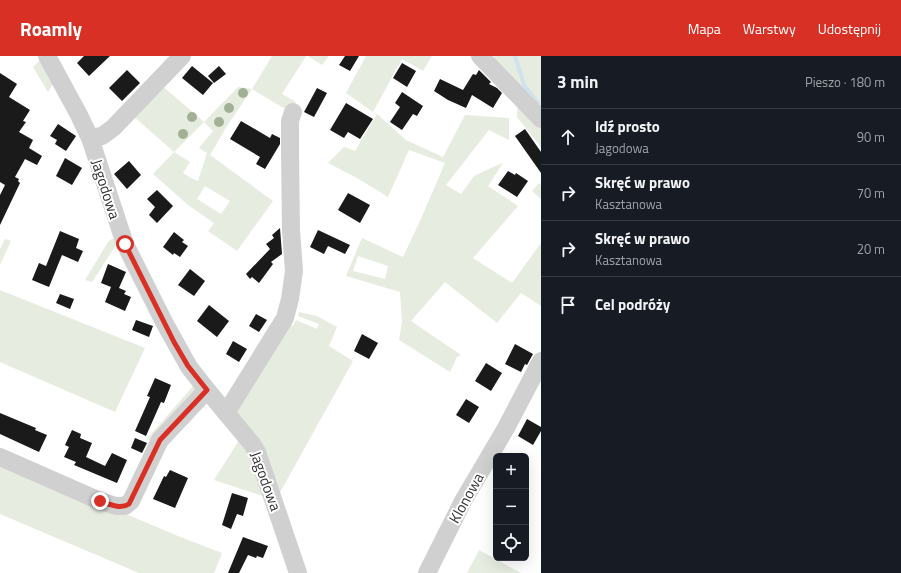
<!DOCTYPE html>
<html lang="pl">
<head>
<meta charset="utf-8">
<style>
	body { margin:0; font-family:"Titillium Web",sans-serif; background:#242831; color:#f1f3f6 }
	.controls { position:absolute; right:12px; bottom:12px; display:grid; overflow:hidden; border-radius:6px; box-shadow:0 4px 16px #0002 }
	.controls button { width:36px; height:36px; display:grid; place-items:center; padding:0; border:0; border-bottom:1px solid #363941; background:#171b24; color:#f1f3f6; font:20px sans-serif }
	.stop { position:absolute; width:12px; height:12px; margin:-9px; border:3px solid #d93025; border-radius:50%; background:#fff }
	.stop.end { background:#d93025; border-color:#fff; box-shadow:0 1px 4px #0008 }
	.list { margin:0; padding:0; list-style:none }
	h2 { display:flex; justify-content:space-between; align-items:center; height:52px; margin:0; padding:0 16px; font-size:17px }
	h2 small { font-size:13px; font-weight:400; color:#9ea1a6 }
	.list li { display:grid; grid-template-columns:26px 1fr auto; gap:12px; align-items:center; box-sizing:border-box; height:56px; padding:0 16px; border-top:1px solid #363941 }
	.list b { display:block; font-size:15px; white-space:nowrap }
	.list p { margin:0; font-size:13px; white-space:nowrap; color:#9ea1a6 }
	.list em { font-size:13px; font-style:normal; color:#9ea1a6 }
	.icon { flex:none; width:22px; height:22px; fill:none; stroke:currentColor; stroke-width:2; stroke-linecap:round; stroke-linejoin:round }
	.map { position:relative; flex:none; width:541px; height:517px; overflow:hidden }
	header { display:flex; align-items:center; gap:24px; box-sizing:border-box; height:56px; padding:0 20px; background:#d93025; color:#fff }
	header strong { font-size:19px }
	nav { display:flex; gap:22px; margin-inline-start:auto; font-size:14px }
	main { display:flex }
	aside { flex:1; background:#171b24 }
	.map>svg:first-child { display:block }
</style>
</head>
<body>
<header>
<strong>Roamly</strong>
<nav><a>Mapa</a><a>Warstwy</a><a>Udostępnij</a></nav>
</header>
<main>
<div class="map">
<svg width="541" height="517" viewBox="0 0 541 517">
	<rect width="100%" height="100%" fill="#fff"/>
	<g fill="#e6ecdf" fill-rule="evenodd">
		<path d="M272,0H306L282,38L296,46L290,56L252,33L227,70L210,99L273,145L237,195L208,175L214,167L188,149L153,118L174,96L131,58L159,27L204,66L238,31L252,33ZM204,66L213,75L199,92L207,97L198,125L191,122L183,117L190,106L174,96ZM205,130L230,145L221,158L197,143Z"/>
		<polygon points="308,0 329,0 322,9"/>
		<polygon points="366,0 432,0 423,15 402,3 373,56 346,37"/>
		<polygon points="495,0 541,0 541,59 491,3"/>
		<polygon points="40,4 55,25 48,36 33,11"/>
		<polygon points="518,45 541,68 541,91 517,61"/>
		<path d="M377,58L406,84L443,101L465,59L509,62V84L489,74L446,129L461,138L474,120L491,112L503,107L488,130L518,150L473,202L512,227L541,187V250L521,237L497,267L445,226L411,265L461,299L457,301L450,316L399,284L402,265L400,236L346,220L362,182L403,201L420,165L445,107L409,94L388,141L357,122L328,107L344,91L355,95ZM358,200L388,210L385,223L353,215Z"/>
		<polygon points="539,127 541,129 541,143 532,135"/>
		<polygon points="113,182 116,189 92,226 85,224 108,186"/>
		<polygon points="5,183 11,185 0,209 0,193"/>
		<polygon points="0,234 145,292 115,356 0,306"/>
		<polygon points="299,256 317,260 337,271 329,290 353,305 278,440 233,355 285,265 293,270 296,264 317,273 319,268 298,260"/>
		<polygon points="194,329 201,331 155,386 147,383"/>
		<polygon points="241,381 242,381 266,441 214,424"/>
		<polygon points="0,405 178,480 222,497 214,517 139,517 0,458"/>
		<polygon points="479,494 521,517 467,517"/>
	</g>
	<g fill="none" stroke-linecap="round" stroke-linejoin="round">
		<polyline stroke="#cfe2ee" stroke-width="4" points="515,0 524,29 538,47"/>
	</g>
	<g fill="#1a1a1a">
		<polygon points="84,0 110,0 89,20 77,7"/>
		<polygon points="345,0 359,0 350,15 339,9"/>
		<polygon points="402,7 416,15 407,31 393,22"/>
		<polygon points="192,10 213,27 203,39 182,22"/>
		<polygon points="219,10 226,18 214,27 208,20"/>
		<polygon points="127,14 140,27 122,45 109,32"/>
		<polygon points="479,14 491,26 489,28 497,32 502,37 493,52 472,39 466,52 448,44 434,35 440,23 463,34 473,18 476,19"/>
		<polygon points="0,17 17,28 9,41 30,54 23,65 26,66 19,76 33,84 29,92 42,100 37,109 25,103 15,121 19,123 18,125 20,127 0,169 0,139 5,129 0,126"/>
		<polygon points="317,32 327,37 314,61 304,56"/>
		<polygon points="402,36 423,50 417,60 413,58 402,74 390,66 400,51 395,47"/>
		<polygon points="346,47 373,63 360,83 348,76 344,82 330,74"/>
		<polygon points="241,65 270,82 272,78 280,82 280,88 265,113 256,108 260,101 230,83"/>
		<polygon points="58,68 76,80 66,95 55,88 57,84 50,80"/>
		<polygon points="525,73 541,96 541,117 515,80"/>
		<polygon points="65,102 82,112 72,129 56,120"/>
		<polygon points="129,105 141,119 127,133 114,118"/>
		<polygon points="508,115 515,119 516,117 528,125 517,141 498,129"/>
		<polygon points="157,134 173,150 157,167 149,159 155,151 147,143"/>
		<polygon points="348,137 370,149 360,167 338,154"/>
		<polygon points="280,172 282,198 271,206 273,208 259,227 252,221 250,223 246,218 270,193 266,188 274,182 272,179"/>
		<polygon points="318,174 350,189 345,198 328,190 324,198 310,191"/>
		<polygon points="60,175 79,183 76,192 83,195 78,206 62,199 49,231 32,224 39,207 46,210"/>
		<polygon points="174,176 184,184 182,186 188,190 180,201 174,197 173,199 163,191"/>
		<polygon points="108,208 126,216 119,232 126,235 124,238 131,241 125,255 105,246 111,231 101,227"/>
		<polygon points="190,213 205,225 194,240 178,229"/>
		<polygon points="60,238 74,243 70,253 56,247"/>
		<polygon points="209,249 229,265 217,281 197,265"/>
		<polygon points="256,258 267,264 259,276 249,270"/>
		<polygon points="136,264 153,270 149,281 132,274"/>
		<polygon points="362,278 378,287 369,303 354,295"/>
		<polygon points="233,285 247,293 239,306 226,298"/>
		<polygon points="515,288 533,298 527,309 525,308 521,316 505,308"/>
		<polygon points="486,307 502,317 491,335 475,325"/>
		<polygon points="155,322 171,329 164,347 161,346 146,380 135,375 150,341 147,340"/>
		<polygon points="466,343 479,351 469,367 456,359"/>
		<polygon points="0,357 36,372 35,374 47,379 39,396 0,378"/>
		<polygon points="527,363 541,371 541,375 533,389 518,380"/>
		<polygon points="72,374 81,378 80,382 92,387 86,401 105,410 112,397 127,404 117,427 74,409 76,406 64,401 69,391 65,389"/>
		<polygon points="135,382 147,387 142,397 131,392"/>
		<polygon points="170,414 188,422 175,452 153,443 164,420 166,421"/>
		<polygon points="232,437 248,442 243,460 237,458 231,473 222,469"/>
		<polygon points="243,481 268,490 263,502 257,500 256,502 248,499 239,517 228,517"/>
	</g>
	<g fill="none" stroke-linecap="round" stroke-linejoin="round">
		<g stroke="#d0d0d0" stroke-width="18">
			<polyline points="47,0 79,59 90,82 125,188 164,266 189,311 207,334 252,388 257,396 298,517"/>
			<polyline points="480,0 541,63"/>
			<polyline points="90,82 102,80 113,72 182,0"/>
			<polyline points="226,357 285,262 290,243 294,215 291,174 290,95 290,65 293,56"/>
			<polyline points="0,401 100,445 116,450 125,450 131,445 160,384 207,334"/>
			<polyline points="427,517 463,445 506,372 541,305"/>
		</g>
	</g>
	<g fill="#a2b095">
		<circle cx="243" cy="37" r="5"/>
		<circle cx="229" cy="52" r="5"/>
		<circle cx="192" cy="61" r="5"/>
		<circle cx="219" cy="66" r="5"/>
		<circle cx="183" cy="78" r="5"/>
	</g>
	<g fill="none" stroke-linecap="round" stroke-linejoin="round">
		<path stroke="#d93025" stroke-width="5" d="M100,445C109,448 120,454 129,448L160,384L207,334L188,310L174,286L125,188"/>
	</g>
	<g text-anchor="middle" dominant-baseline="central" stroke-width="4" stroke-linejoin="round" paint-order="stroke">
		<g font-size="15" fill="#333" stroke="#fff">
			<text transform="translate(106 133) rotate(72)">Jagodowa</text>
			<text transform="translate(266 425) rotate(70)">Jagodowa</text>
			<text transform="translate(466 442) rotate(-61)">Klonowa</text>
		</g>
	</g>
</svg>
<div class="controls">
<button>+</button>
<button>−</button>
<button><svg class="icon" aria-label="locate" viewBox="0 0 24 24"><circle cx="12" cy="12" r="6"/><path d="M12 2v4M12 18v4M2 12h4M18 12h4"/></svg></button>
</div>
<div class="stop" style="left:125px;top:188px"></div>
<div class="stop end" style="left:100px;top:445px"></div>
</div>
<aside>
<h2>3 min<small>Pieszo · 180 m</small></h2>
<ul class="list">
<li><svg class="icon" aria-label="ahead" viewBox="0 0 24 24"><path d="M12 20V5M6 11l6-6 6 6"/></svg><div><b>Idź prosto</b><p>Jagodowa</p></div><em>90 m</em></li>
<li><svg class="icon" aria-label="right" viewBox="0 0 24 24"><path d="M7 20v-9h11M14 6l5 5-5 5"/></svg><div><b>Skręć w prawo</b><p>Kasztanowa</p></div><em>70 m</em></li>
<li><svg class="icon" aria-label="right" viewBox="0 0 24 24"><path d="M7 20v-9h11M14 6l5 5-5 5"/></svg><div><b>Skręć w prawo</b><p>Kasztanowa</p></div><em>20 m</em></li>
<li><svg class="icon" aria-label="arrive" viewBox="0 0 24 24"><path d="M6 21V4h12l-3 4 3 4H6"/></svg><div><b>Cel podróży</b></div></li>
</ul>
</aside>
</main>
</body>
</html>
